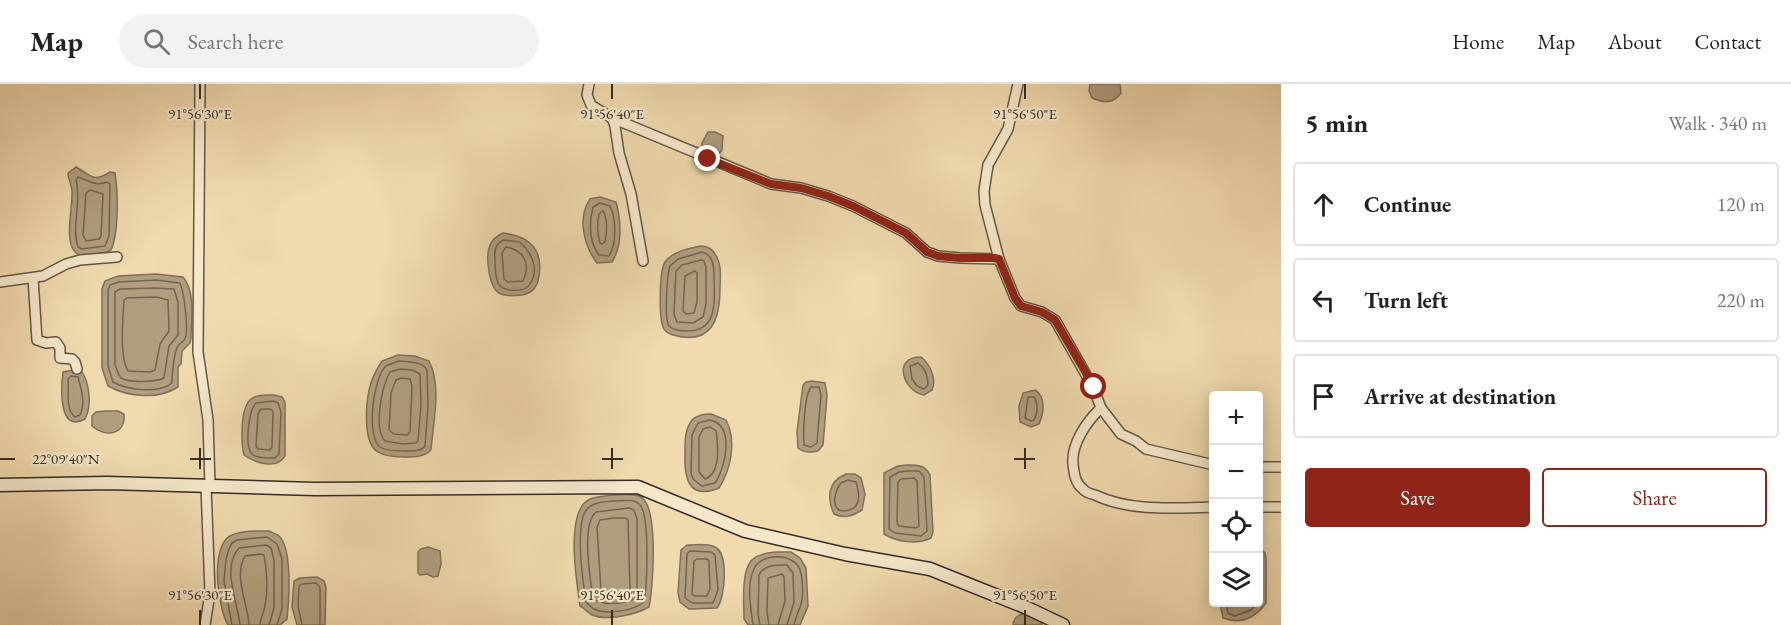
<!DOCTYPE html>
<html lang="en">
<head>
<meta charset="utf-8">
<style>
	body { margin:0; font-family:"EB Garamond",serif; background:#f2f2f2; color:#222 }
	.controls { position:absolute; right:18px; bottom:18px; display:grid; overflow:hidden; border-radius:6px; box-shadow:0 3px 15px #0003 }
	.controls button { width:54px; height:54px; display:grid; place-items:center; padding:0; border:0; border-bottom:2px solid #e0e0e0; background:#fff; color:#222; font:30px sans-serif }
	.stop { position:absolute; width:18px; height:18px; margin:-14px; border:4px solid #8f2418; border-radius:50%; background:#fff }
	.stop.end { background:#8f2418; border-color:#fff; box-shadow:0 2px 6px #0008 }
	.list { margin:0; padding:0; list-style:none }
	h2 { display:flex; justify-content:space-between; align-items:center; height:78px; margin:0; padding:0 24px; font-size:26px }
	h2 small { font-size:20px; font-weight:400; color:#767676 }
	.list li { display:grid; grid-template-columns:39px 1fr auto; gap:18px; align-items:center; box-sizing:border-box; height:84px; margin:0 12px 12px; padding:0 12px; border:2px solid #e0e0e0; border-radius:6px }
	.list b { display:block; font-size:22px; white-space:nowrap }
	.list em { font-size:20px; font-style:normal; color:#767676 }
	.actions { display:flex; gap:12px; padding:18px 24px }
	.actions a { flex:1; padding:14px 0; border:2px solid #8f2418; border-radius:6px; text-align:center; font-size:21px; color:#8f2418 }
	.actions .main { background:#8f2418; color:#fff }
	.icon { flex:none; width:33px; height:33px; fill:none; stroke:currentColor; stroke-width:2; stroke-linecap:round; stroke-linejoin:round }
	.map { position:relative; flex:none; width:1281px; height:541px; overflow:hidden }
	header { display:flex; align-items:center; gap:36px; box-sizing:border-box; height:84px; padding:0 30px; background:#fff; border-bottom:2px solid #e0e0e0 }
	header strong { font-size:28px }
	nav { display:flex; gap:33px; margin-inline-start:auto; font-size:21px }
	.search { width:420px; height:54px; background:#f2f2f2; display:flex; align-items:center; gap:15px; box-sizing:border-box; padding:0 21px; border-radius:33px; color:#767676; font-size:22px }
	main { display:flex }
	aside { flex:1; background:#fff }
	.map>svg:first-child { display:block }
</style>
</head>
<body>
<header>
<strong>Map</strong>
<div class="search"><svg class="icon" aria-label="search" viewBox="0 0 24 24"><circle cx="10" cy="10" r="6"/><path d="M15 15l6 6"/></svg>Search here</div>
<nav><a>Home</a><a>Map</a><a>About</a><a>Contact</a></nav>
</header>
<main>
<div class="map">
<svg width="1281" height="541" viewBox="0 0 1281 541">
	<rect width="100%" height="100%" fill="#f0daae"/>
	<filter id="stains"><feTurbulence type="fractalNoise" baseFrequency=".00333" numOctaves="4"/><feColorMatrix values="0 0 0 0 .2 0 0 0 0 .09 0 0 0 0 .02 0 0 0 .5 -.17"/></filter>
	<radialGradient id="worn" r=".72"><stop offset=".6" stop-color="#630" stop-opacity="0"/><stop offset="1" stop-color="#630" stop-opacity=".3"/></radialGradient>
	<g fill="#b19e7f" stroke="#80705b" stroke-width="1.5">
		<path d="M1090,0H1120L1121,9C1113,20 1103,19 1092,14L1089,7Z"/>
		<polygon points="708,48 715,48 723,52 722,66 717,72 712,72 702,67 702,59"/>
		<path d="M76,83C92,92 93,99 110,88L115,89C118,108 119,148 111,166L107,168C99,169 81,175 75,168C64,157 73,123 72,107C72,101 68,96 68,89Z"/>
		<path d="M600,113L616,118C621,136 623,161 612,178L597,179C584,162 577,134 590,115Z"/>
		<path d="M503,149C531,152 545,167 538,197C535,206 531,209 522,211C514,212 505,213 499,209C489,203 485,172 490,161C492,155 497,152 503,149Z"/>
		<path d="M702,162C711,163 715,168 718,176C722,184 720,195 720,204C720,235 712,262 673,251C668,249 665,248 663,243C659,233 659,187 665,178C673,167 690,164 702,162Z"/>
		<path d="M156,190L183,193C196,209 191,235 191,254L190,259L182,267L181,280L178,283V303C158,316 128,313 108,302L102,284V205L105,197L118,192Z"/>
		<path d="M398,271L415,272L429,277C442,302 433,339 431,366C424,373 415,373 405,373C397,373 385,373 378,368C362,359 366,318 370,302C372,293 377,285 382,277Z"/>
		<path d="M921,273C930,280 937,295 932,306L924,311C904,308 891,273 921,273Z"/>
		<path d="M79,285C90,295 92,322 85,335C58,350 61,303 63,288Z"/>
		<path d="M812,297L825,299L827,311L823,361L818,367C810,369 804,369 798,364L797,348L803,301L806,298Z"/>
		<path d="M1035,306C1046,313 1044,329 1039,340L1031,343L1020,338L1019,322L1023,309Z"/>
		<path d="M274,311L282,313L285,318V372C277,386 255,379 244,371C241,359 240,323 251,315C257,310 267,311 274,311Z"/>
		<path d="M105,327H118L124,330C126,351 105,354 92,342V332L96,328Z"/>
		<path d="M711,330L726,336C737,357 731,385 719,404C687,417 684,392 685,367C685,356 685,344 693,335C698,331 704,330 711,330Z"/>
		<path d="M907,381C918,381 925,381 930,391L933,448L931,454C917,461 897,458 884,450V389L898,382Z"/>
		<path d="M846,390H855L861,394L865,410L862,426C852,432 845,435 834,430C827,414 827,398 846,390Z"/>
		<path d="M613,411C621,411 633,409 641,413C659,424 653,504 649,523C635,531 607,537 592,531C588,529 584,524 580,522C577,499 564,427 590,415C596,412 606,412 613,411Z"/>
		<path d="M269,447C269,447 277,451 278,451C293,463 289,516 287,535L280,541H228C218,523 211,471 227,454C236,446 258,447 269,447Z"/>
		<path d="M687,461C696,461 708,459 715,463C729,469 725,515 717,524L689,525L680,518L678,508L681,466Z"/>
		<polygon points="428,463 440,467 441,480 438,492 433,493 427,490 420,491 418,489 418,468 421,465"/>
		<path d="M1259,464L1265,469L1266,474V519C1255,534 1241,541 1223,534L1220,519L1258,518Z"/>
		<path d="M777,468H791L800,474L806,484L808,522L800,541H748L744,535C744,520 741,489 751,477C757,470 768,469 777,468Z"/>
		<polygon points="317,493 324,497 326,503 325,541 297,541 292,523 294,497 300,494"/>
		<path d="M1028,529L1040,535L1042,541H1013C1014,532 1020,530 1028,529Z"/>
	</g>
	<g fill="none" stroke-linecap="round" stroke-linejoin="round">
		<g stroke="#746452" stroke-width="1.5">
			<path d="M78,93C88,96 96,103 107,98L110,100L109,152L105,162L82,165L78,163C71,143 82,118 76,96Z"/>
			<polygon points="90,106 103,110 101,152 99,155 86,157 83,151 86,109"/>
			<path d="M600,119L610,122C616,134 617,160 609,172L599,171C588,157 589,140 593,123Z"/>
			<path d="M603,127C608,135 607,149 605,158L602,160L600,159C597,149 597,139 599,130Z"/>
			<path d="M503,156L520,158C531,168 540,185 530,200C525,209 502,208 498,199C495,192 495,183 495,175C494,167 495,160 503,156Z"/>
			<path d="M506,163C524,166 531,180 523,197L508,198L504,195L502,169Z"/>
			<path d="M702,168C712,170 714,180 714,190C714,213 720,247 687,247C682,247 673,246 669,242C664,235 667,191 670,182L678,175Z"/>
			<polygon points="701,176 704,177 706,183 706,220 703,233 693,239 677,238 674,230 676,187 682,181"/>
			<polygon points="695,187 697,189 697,218 694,229 686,230 683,227 685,192"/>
			<path d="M156,196L180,199C184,208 189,246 185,255C184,257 179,260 178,262C174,267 172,291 172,299C159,310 127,306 113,298L108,282V206L110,201L119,198Z"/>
			<path d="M155,204L174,205L178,218V251L169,262L164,294C157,298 129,299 121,294C118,291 117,285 115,281V208L120,205Z"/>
			<path d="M156,213L168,216L169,247L160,260L155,286L150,288L128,287C119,272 123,234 124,216L127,214Z"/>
			<path d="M399,277C408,278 422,277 427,286L428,322L425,362C420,368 412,367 404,367C397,367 386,367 380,363C366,353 373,293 386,282C389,280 395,279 399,277Z"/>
			<path d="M918,279C925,284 928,293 928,301L924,305L917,302L912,295L910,282Z"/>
			<path d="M400,285L412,286L420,290L421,321L418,357L416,359L402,360L385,357C373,344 382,302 390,288Z"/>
			<path d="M71,292L78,293C81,305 86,319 80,331L75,333C65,325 69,307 68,295Z"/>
			<polygon points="401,294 410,295 412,302 410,348 407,351 394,350 389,346 391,309 396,296"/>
			<path d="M811,303H819L821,311L817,359L811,363L804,361C803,348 804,313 811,303Z"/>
			<path d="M1034,313C1038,319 1038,329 1034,336L1031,337L1025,334L1028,313Z"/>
			<path d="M273,317L278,319L281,328L279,370L275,374C268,374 257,375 252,370C244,362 249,326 256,319Z"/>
			<polygon points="261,325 270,325 273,327 272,363 270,366 258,365 256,362 258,330"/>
			<path d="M710,336C735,341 726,383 715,399L702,402L693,395L691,389L692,351L698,339Z"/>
			<path d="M710,343L716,347C718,360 721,389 705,395L699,388V353L703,345Z"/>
			<polygon points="908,387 919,387 924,393 927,447 921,452 895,449 889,445 890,393 899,388"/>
			<polygon points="914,394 917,397 919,442 916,444 899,442 897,439 898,398 901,395"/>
			<path d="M848,396L856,398C859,408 862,423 849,426C847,427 841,427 839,426C831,420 836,405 841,399Z"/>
			<path d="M613,417C621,417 634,414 640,421C650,431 647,503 644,518C633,527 607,531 594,525C592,524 587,519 586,518C583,498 574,440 587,425C593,418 604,418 613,417Z"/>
			<path d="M629,424L634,426L637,435V513C627,520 603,523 593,514C590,495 581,440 596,428Z"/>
			<polygon points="614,434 626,434 628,436 630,505 627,508 604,510 601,507 597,443 600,436"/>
			<polygon points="690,467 711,468 715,471 718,506 713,519 692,519 685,514 687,470"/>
			<polygon points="697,475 707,475 709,477 710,505 707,512 695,512 692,510 694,477"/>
			<polyline points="1226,518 1228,529 1235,532 1251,526 1260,517 1261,495 1258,471"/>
			<polyline points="232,541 224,497 226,475 229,465 232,459 237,456 267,453 277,460 282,475 282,525 277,541"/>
			<path d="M240,541C238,518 221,484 239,464L266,461L271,464L274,476V524L269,541"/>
			<path d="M249,541C248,519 233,493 245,472L261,470L264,471C267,486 268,507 265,522C264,529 260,534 260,541"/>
			<polyline points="302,541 298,522 299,502 302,500 316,499 320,504 320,541"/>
			<path d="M753,541C751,524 746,502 754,485C760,469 794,468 800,486C803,495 804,514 800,523C798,529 795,535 794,541"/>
			<path d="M760,541L758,530L759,491C764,480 777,481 787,481L793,489L794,518L787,541"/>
			<polyline points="769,541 767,528 768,494 782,490 784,493 785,517 778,541"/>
		</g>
		<defs>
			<g id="street">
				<polyline points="200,0 198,268 208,336 210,402"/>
				<polyline points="589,0 587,11 591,21 612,34 615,42 619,69 631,110 643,177"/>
				<polyline points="612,34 771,100 801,104 828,112 853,122 906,149 927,168 938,172 960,174 999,175 1015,214 1021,222 1042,228 1055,236 1093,303 1101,324 1121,350 1136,357 1146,365 1214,381"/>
				<polyline points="999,175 985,121 984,107 988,81 1008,45 1018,0"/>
				<polyline points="33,194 37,256 46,259 56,258 60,264 60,274 72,275 75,278 77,285"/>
				<polyline points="0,198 43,192 66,180 80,176 117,173"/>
				<path d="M1101,324C1087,337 1071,360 1073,380C1074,389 1075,399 1083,405C1085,408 1091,410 1095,411C1131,428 1175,424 1214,423"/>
				<polyline points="1258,383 1281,383"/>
				<polyline points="1258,423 1281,423"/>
				<polyline points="205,541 210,509 206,402"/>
			</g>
			<polyline id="secondary" points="0,401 107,399 315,405 638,403 745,447 845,470 930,485 1025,523 1063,541"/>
		</defs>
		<use href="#street" stroke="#645647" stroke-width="12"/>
		<use href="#secondary" stroke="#362a25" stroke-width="15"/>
		<use href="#street" stroke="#f5e7ca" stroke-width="9"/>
		<use href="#secondary" stroke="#f5e7ca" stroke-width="12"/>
	</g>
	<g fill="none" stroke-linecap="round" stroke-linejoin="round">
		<polyline stroke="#8f2418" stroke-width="8" points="708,75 771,100 801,104 828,112 853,122 906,149 927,168 938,172 960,174 994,174 999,175 1015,214 1021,222 1042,228 1055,236 1094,303"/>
	</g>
	<path fill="none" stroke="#362a25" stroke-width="2" d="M200,0V15M612,0V15M1025,0V15M200,364V385M612,364V385M1025,364V385M0,375H15M190,375H211M602,375H623M1014,375H1035M200,526V541M612,526V541M1025,526V541"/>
	<g font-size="15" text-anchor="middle" fill="#362a25" stroke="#f5e7ca" stroke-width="4.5" stroke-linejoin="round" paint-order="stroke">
		<text x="200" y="35">91°56'30"E</text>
		<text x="612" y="35">91°56'40"E</text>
		<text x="1025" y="35">91°56'50"E</text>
		<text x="66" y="380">22°09'40"N</text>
		<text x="200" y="516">91°56'30"E</text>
		<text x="612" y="516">91°56'40"E</text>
		<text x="1025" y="516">91°56'50"E</text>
	</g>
	<rect width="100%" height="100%" filter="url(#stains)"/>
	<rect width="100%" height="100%" fill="url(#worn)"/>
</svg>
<div class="controls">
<button>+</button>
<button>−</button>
<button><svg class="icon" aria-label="locate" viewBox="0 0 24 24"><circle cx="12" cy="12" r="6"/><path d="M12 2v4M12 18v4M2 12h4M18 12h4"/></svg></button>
<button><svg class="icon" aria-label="layers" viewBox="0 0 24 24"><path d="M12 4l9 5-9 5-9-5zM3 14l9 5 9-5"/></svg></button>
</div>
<div class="stop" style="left:1094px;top:303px"></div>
<div class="stop end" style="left:708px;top:75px"></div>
</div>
<aside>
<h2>5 min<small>Walk · 340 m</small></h2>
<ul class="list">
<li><svg class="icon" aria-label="ahead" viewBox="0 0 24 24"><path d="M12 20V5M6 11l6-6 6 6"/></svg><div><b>Continue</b></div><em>120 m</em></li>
<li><svg class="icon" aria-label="left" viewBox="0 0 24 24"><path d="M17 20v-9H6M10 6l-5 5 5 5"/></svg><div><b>Turn left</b></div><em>220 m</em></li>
<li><svg class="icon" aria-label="arrive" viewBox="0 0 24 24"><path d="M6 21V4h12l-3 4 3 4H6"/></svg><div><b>Arrive at destination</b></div></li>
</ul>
<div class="actions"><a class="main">Save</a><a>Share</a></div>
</aside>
</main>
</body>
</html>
